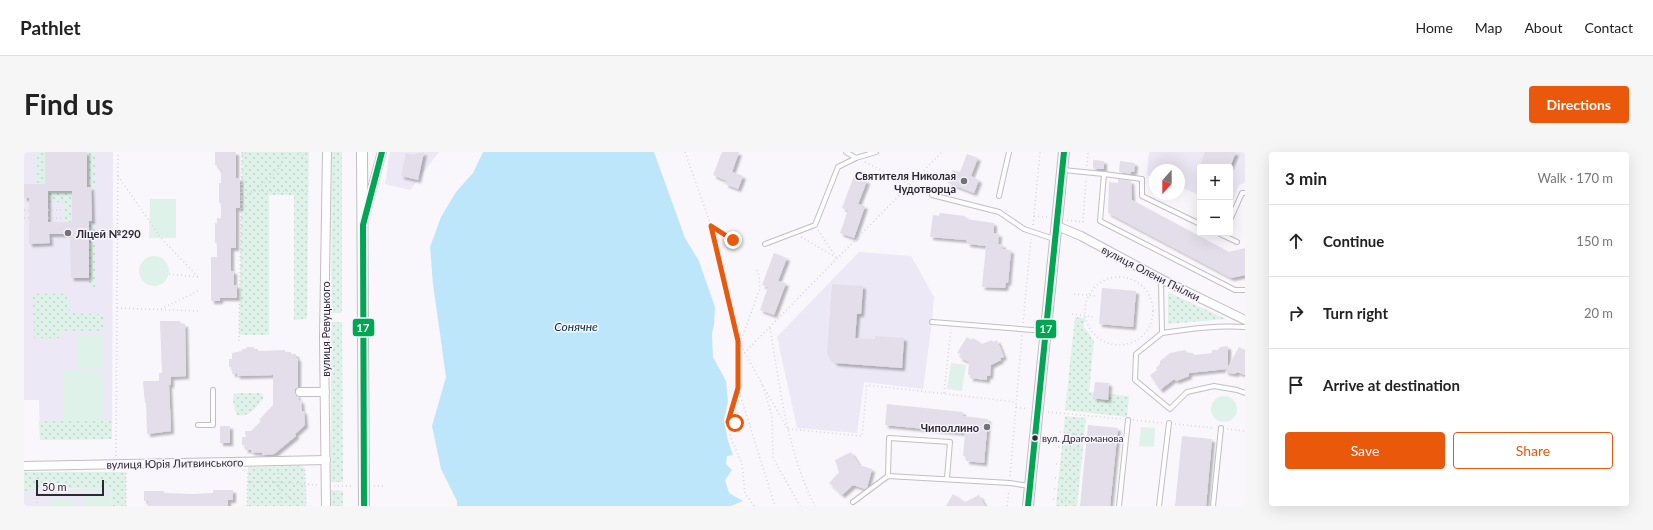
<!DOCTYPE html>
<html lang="en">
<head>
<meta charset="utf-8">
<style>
	body { margin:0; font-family:Lato,sans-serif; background:#f6f6f6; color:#222 }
	.controls { position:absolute; right:12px; top:12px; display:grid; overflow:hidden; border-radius:4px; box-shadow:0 4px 16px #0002 }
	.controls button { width:36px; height:36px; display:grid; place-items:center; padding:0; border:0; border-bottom:1px solid #e0e0e0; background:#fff; color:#222; font:20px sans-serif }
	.compass { position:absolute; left:1125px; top:12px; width:36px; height:36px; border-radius:50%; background:#fff; box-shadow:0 4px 16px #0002; rotate:201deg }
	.scale { position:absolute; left:12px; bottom:10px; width:68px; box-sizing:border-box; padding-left:4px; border:2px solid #2d2933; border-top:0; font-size:11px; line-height:14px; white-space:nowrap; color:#2d2933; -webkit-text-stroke:3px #f8f4fe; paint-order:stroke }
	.stop { position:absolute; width:12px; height:12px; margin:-9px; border:3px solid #ea580c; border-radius:50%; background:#fff }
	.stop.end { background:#ea580c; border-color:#fff; box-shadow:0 1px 4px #0008 }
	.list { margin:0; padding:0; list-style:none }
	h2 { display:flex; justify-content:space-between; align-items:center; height:52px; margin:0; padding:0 16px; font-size:17px }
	h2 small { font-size:13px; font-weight:400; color:#767676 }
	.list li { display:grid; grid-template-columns:26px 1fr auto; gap:12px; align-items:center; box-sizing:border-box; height:72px; padding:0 16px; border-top:1px solid #e0e0e0 }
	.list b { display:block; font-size:15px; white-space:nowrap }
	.list em { font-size:13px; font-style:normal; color:#767676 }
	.actions { display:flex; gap:8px; padding:12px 16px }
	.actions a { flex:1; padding:9px 0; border:1px solid #ea580c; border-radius:4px; text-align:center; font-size:14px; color:#ea580c }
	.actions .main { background:#ea580c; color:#fff }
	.icon { flex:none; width:22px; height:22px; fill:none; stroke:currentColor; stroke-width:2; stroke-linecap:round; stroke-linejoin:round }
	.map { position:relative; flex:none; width:1221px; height:354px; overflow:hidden; border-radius:4px }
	header { display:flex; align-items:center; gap:24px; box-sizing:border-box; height:56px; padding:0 20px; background:#fff; border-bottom:1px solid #e0e0e0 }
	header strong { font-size:19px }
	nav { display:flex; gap:22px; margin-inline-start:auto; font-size:14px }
	.intro { display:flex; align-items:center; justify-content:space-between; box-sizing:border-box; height:96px; padding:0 24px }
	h1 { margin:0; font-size:28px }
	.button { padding:10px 18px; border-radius:4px; background:#ea580c; color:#fff; font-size:14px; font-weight:700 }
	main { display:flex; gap:24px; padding:0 24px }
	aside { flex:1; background:#fff; border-radius:4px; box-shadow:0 4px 16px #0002 }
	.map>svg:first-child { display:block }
</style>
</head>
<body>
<header>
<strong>Pathlet</strong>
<nav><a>Home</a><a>Map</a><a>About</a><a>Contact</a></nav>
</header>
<div class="intro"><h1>Find us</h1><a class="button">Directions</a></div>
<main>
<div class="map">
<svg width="1221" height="354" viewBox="0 0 1221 354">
	<defs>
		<pattern id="grass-dots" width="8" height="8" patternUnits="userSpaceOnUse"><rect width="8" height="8" fill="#dff2ea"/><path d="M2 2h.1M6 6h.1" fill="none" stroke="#c0d0c9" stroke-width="1.8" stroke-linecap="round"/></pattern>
		<filter id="shadow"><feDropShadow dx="3" dy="3" stdDeviation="1" flood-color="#0004"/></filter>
	</defs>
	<rect width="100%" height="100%" fill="#f9f6fc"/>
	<g fill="#ede8f5">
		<polygon points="0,0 89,0 88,287 16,288 15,248 0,248"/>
		<polygon points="366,0 415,0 386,38 361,32"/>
		<polygon points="1125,0 1221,0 1221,31 1215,33 1209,48 1206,49 1206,15 1176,15 1176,43 1155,35 1155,18 1131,18 1131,26 1123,23"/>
		<polygon points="835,100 887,104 910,145 908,170 899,237 840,230 833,281 773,276 753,185"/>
		<polygon points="0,336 87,337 88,354 0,354"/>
	</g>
	<g fill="url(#grass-dots)">
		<polygon points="11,0 21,0 21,32 12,32"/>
		<polygon points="63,0 71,0 72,35 63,35"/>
		<polygon points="218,0 285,0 283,167 270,168 270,43 245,43 245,183 215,183"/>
		<polygon points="308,0 318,0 318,161 307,161"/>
		<polygon points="24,39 48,39 48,70 40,70 40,50 24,50"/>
		<polygon points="65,69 72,70 71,135 65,135"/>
		<polygon points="1144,140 1202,167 1144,172"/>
		<polygon points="9,142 41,142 45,147 46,161 80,162 80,180 37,180 36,186 10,186"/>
		<polygon points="1051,165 1061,166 1060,175 1070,189 1065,240 1105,244 1103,265 1041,258"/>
		<polygon points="307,170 318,170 319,330 307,330"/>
		<path d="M214,241H236L239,242V247C232,255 225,266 213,263C210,257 208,249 210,242Z"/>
		<polygon points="1041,264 1062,266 1053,354 1032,354"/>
		<polygon points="88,268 88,287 16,288 15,269"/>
		<polygon points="276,314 281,316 282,354 223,354 224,315"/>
		<polygon points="0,320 102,320 102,354 88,354 87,337 10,336 9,340 0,340"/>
		<polygon points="307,338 319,339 319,354 307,354"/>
	</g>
	<g fill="#dff2ea">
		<polygon points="126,47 152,47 152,86 125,86"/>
		<circle cx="130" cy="119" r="15"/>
		<rect x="53" y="184" width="26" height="32"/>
		<polygon points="927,211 942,213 938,239 923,237"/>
		<polygon points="39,218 79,219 79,269 39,269"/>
		<circle cx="1200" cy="257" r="13"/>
		<polygon points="1117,275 1131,276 1130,295 1115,294"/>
		<polygon points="87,339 88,354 61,354 60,340"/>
		<rect x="25" y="347" width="24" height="7"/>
	</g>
	<polygon fill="#bee6fa" points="459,0 630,0 661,86 675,109 691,155 690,173 688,182 689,205 702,229 704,249 700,268 704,289 709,303 703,304 702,312 708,318 701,328 705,341 719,349 707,354 433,354 433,349 417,317 408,274 422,225 409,132 406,95 417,65 432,40 449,21"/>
	<g fill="#e3deea" fill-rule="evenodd" filter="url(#shadow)">
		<path d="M21,0H63V35H67L68,69H65V126H47L46,82H25L26,91L5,92V46H0V32H21ZM24,39H48V70H24Z"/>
		<polygon points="191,0 212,0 212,26 216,26 216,56 212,56 212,96 207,96 207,119 210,119 210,133 213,133 213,146 196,146 196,149 187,149 187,105 193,105 193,91 191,91 191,71 193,71 193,66 197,66 197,51 195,51 195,31 197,31 197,17 194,17 193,13 191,13"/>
		<polygon points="400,0 394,28 377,24 382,1 388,3"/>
		<polygon points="698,0 715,0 708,20 719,24 714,37 701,32 703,29 689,23"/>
		<polygon points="1181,0 1212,0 1206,15 1175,15"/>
		<polygon points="943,2 954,6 947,24 955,28 950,41 924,31 929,18 936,20"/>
		<polygon points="1069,8 1080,9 1080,17 1069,17"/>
		<polygon points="1096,9 1111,11 1110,20 1107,20 1107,22 1095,20"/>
		<polygon points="830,24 843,29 834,52 841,54 830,86 816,81 824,58 818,56"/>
		<polygon points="1094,27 1107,29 1108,48 1205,100 1221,96 1221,123 1207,126 1084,61 1085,30 1094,31"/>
		<polygon points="916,61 941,64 942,67 970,71 970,81 975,82 974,92 979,93 979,97 987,98 984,131 982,130 981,136 958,135 962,94 944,92 942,88 906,85 909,63 915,64"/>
		<polygon points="750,101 763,106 754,129 762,131 750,163 736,158 744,135 738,133"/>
		<polygon points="808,132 839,134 837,162 833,162 831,186 851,187 851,184 880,186 878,216 811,211 803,202"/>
		<polygon points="1078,136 1112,139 1109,175 1075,172"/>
		<polygon points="136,169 156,169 156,172 161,172 162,224 147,225 147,233 145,233 147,279 123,282 122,251 121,251 120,242 119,229 135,229 135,221 138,221"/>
		<polygon points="943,185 947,188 949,186 958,192 968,188 969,190 973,188 980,205 976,206 977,208 967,213 966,224 963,224 963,228 946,226 946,223 944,223 945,210 935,205 937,202 933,201"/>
		<polygon points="1204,194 1204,215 1215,195 1221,198 1221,223 1213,220 1211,222 1201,220 1203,217 1165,221 1165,224 1152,229 1150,227 1136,238 1126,223 1133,218 1132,216 1136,212 1136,209 1146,201 1161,198 1164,201 1169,201 1170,203 1188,201 1188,198 1194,198 1196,195"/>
		<polygon points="222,195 230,195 230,197 234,197 234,199 261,198 261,200 267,200 267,202 272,202 272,206 274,206 274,235 271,237 271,240 274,245 275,249 277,248 278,259 280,259 281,273 271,282 272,284 250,302 238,303 238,301 227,300 227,298 221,298 221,293 218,293 218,285 222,285 221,279 227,279 237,269 235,268 249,253 249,223 213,224 213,221 208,222 208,215 205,215 205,207 208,207 208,201 218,199 218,197 222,197"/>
		<polygon points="1071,230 1085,231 1084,248 1069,246"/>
		<polygon points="863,252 939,260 939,264 964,267 960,311 942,309 943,304 939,304 941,281 861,273"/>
		<polygon points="1064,273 1094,276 1086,354 1056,354"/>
		<rect x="196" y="274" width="10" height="17"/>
		<polygon points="1158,284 1188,287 1182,354 1151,354"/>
		<polygon points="827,300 835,313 848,317 843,336 841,337 829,333 818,343 805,331 815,320 811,308"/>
		<polygon points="189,338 209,338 209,348 204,348 204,354 124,354 124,349 120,349 120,339 140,339 140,341 169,342 189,341"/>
		<polygon points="929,342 941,350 955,343 961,354 922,354"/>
	</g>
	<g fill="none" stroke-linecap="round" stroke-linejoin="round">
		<defs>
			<g id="service">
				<polyline points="822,0 832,6"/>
				<polyline points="1039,18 1080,22"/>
				<polyline points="908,43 975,60 1000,77 1030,87"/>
				<polyline points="975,44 985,0"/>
				<polyline points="1206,68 1218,41 1221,41"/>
				<polyline points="1176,72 1118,44 1118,27 1080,22 1076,69 1211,138 1221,138"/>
				<polyline points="1194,81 1213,90"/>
				<polyline points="741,92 791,73 814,15 832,6 852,0"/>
				<polyline points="1137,128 1138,181 1112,202 1111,228 1146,257 1163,240 1190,234 1213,238 1221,241"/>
				<polyline points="908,170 1021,179"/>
				<path d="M1138,181C1165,177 1193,173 1221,175"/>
				<polyline points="174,273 189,273 189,238"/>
				<polyline points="864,324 865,286 926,290 923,326"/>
				<polyline points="829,350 864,324 986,331 1005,334"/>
				<polyline points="1095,354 1104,268"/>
				<polyline points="1135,354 1145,271"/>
				<polyline points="1189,354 1197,276"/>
			</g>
			<g id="minor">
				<polyline points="340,66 358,0"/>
				<polyline points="1033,74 1057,84 1137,127 1221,168"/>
				<polyline points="276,240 301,240"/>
				<polyline points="0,314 302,308"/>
				<polyline points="302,354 300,185 303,0"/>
			</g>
			<g id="tertiary">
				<polyline points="338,0 340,354"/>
				<polyline points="1004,354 1040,0"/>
			</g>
		</defs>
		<use href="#service" stroke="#c2bec6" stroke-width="6"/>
		<use href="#minor" stroke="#c2bec6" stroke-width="10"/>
		<use href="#tertiary" stroke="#c2bec6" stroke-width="12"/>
		<g stroke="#d6d4d8" stroke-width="1.5" stroke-dasharray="1 3" stroke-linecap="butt">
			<polyline points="276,0 285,11"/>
			<polyline points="661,0 687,73 714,189 714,236 751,354"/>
			<polyline points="218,4 223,0"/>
			<polyline points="841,10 902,41"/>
			<polyline points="1063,14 1064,0"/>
			<polyline points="94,24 137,86 174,125"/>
			<polyline points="227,39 285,39"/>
			<path d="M217,47C233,35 260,22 260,0"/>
			<polyline points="0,58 5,59"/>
			<polyline points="24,58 37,58"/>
			<polyline points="1010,64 1023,65"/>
			<polyline points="0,66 5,66"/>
			<polyline points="24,66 37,66"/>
			<polyline points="1043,68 1059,70 1062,26"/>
			<polyline points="687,73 709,88"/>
			<polyline points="1009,73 1016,0"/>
			<polyline points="794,78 812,105"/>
			<polyline points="777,85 813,106"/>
			<polyline points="145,122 174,125"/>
			<circle cx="1095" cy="159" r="34"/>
			<polyline points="1050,142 1073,144"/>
			<polyline points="93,156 174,159"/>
			<polyline points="137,157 174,139"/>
			<polyline points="1048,162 1070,165"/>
			<polyline points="999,171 1007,87"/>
			<path d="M746,176C756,236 763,299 791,354"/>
			<polyline points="215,189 218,0"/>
			<polyline points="715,190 739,234"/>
			<polyline points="716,191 736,136 735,123 732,117"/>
			<polyline points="720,201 918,0"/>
			<polyline points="739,234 748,264 749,306 776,354"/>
			<polyline points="714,236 704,270 707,286 718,312 721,341 730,354"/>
			<polyline points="741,237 763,276"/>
			<polyline points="920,241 927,177"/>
			<polyline points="992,255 1004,257"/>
			<polyline points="1024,260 1098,267"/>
			<polyline points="1109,268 1140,271"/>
			<polyline points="704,270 711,271 722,267"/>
			<polyline points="1151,272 1191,276"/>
			<polyline points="764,277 838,284 843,233 992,250"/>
			<polyline points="1203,277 1221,279"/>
			<polyline points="1036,280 1059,283"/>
			<polyline points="1034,295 1057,298"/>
			<polyline points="92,304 94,0"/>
			<polyline points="1032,312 1055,314"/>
			<polyline points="254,317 257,354"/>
			<polyline points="281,318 282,354"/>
			<polyline points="13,322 13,354"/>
			<polyline points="986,324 998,183"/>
			<polyline points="1031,326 1054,328"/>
			<polyline points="224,330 249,330 294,333"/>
			<polyline points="250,330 274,354"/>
			<polyline points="310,334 330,334"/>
			<polyline points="350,334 359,334"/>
			<polyline points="1030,337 1053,339"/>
			<polyline points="1029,347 1052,350"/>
			<polyline points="102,354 102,320"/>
			<polyline points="223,354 224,318"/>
			<polyline points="983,354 985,338"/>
		</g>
		<use href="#service" stroke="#fefeff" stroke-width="4"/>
		<use href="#minor" stroke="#fefeff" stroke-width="8"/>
		<use href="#tertiary" stroke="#fefeff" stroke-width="10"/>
		<defs>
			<g id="bus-1">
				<polyline points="340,354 339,73 358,0"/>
				<polyline points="1004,354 1040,0"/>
			</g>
		</defs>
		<use href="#bus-1" stroke="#f8f4fe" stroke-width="9"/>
		<use href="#bus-1" stroke="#00a651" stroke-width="6"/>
	</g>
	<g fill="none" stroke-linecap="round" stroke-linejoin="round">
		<polyline stroke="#ea580c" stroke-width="5" points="709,88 687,74 714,189 714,236 704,270 711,271"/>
	</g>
	<g fill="#747179" stroke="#f8f4fe" stroke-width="1.5">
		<circle cx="940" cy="29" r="4"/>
		<circle cx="44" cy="81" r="4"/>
		<circle cx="963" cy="275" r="4"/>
	</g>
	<circle fill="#2d2933" stroke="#f8f4fe" stroke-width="1.5" cx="1011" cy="286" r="3.5"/>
	<g text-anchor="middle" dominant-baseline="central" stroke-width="3" stroke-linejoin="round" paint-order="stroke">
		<g font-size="10" fill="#2d2933" stroke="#f8f4fe" text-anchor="start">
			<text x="1018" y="286">вул. Драгоманова</text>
		</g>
		<g font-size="11" font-weight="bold" fill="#2d2933" stroke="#f8f4fe" text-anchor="end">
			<text x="932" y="23">Святителя Николая<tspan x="932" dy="13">Чудотворца</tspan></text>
			<text x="52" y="81" text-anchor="start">Ліцей №290</text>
			<text x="955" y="275">Чиполлино</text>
		</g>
		<g font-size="11" fill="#2d2933" stroke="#f8f4fe">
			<text transform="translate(1127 121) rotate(27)">вулиця Олени Пчілки</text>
			<text transform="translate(301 177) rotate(-90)">вулиця Ревуцького</text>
			<text transform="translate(151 311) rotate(-1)">вулиця Юрія Литвинського</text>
		</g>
		<g font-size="12" font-style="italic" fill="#003244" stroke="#f8f4fe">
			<text x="552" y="174">Сонячне</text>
		</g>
	</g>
	<g stroke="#f8f4fe" stroke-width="1.5">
		<rect x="328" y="166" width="23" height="19" rx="4" fill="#00a651"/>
		<rect x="1011" y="167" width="22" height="20" rx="4" fill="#00a651"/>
	</g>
	<g font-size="11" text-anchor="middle" font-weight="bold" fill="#fff">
		<text x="339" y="180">17</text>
		<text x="1022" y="181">17</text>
	</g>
</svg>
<div class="controls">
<button>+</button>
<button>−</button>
</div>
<svg class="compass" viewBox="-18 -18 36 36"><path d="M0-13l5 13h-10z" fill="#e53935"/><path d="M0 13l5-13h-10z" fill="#767676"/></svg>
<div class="scale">50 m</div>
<div class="stop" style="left:711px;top:271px"></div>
<div class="stop end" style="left:709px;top:88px"></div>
</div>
<aside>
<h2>3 min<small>Walk · 170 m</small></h2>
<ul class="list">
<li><svg class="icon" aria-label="ahead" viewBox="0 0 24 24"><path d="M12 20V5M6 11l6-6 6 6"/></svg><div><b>Continue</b></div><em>150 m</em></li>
<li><svg class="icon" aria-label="right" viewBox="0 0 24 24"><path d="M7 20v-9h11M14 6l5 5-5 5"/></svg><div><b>Turn right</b></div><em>20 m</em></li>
<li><svg class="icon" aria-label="arrive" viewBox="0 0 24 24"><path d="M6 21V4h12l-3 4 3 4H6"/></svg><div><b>Arrive at destination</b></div></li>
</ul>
<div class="actions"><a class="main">Save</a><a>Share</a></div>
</aside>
</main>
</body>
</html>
